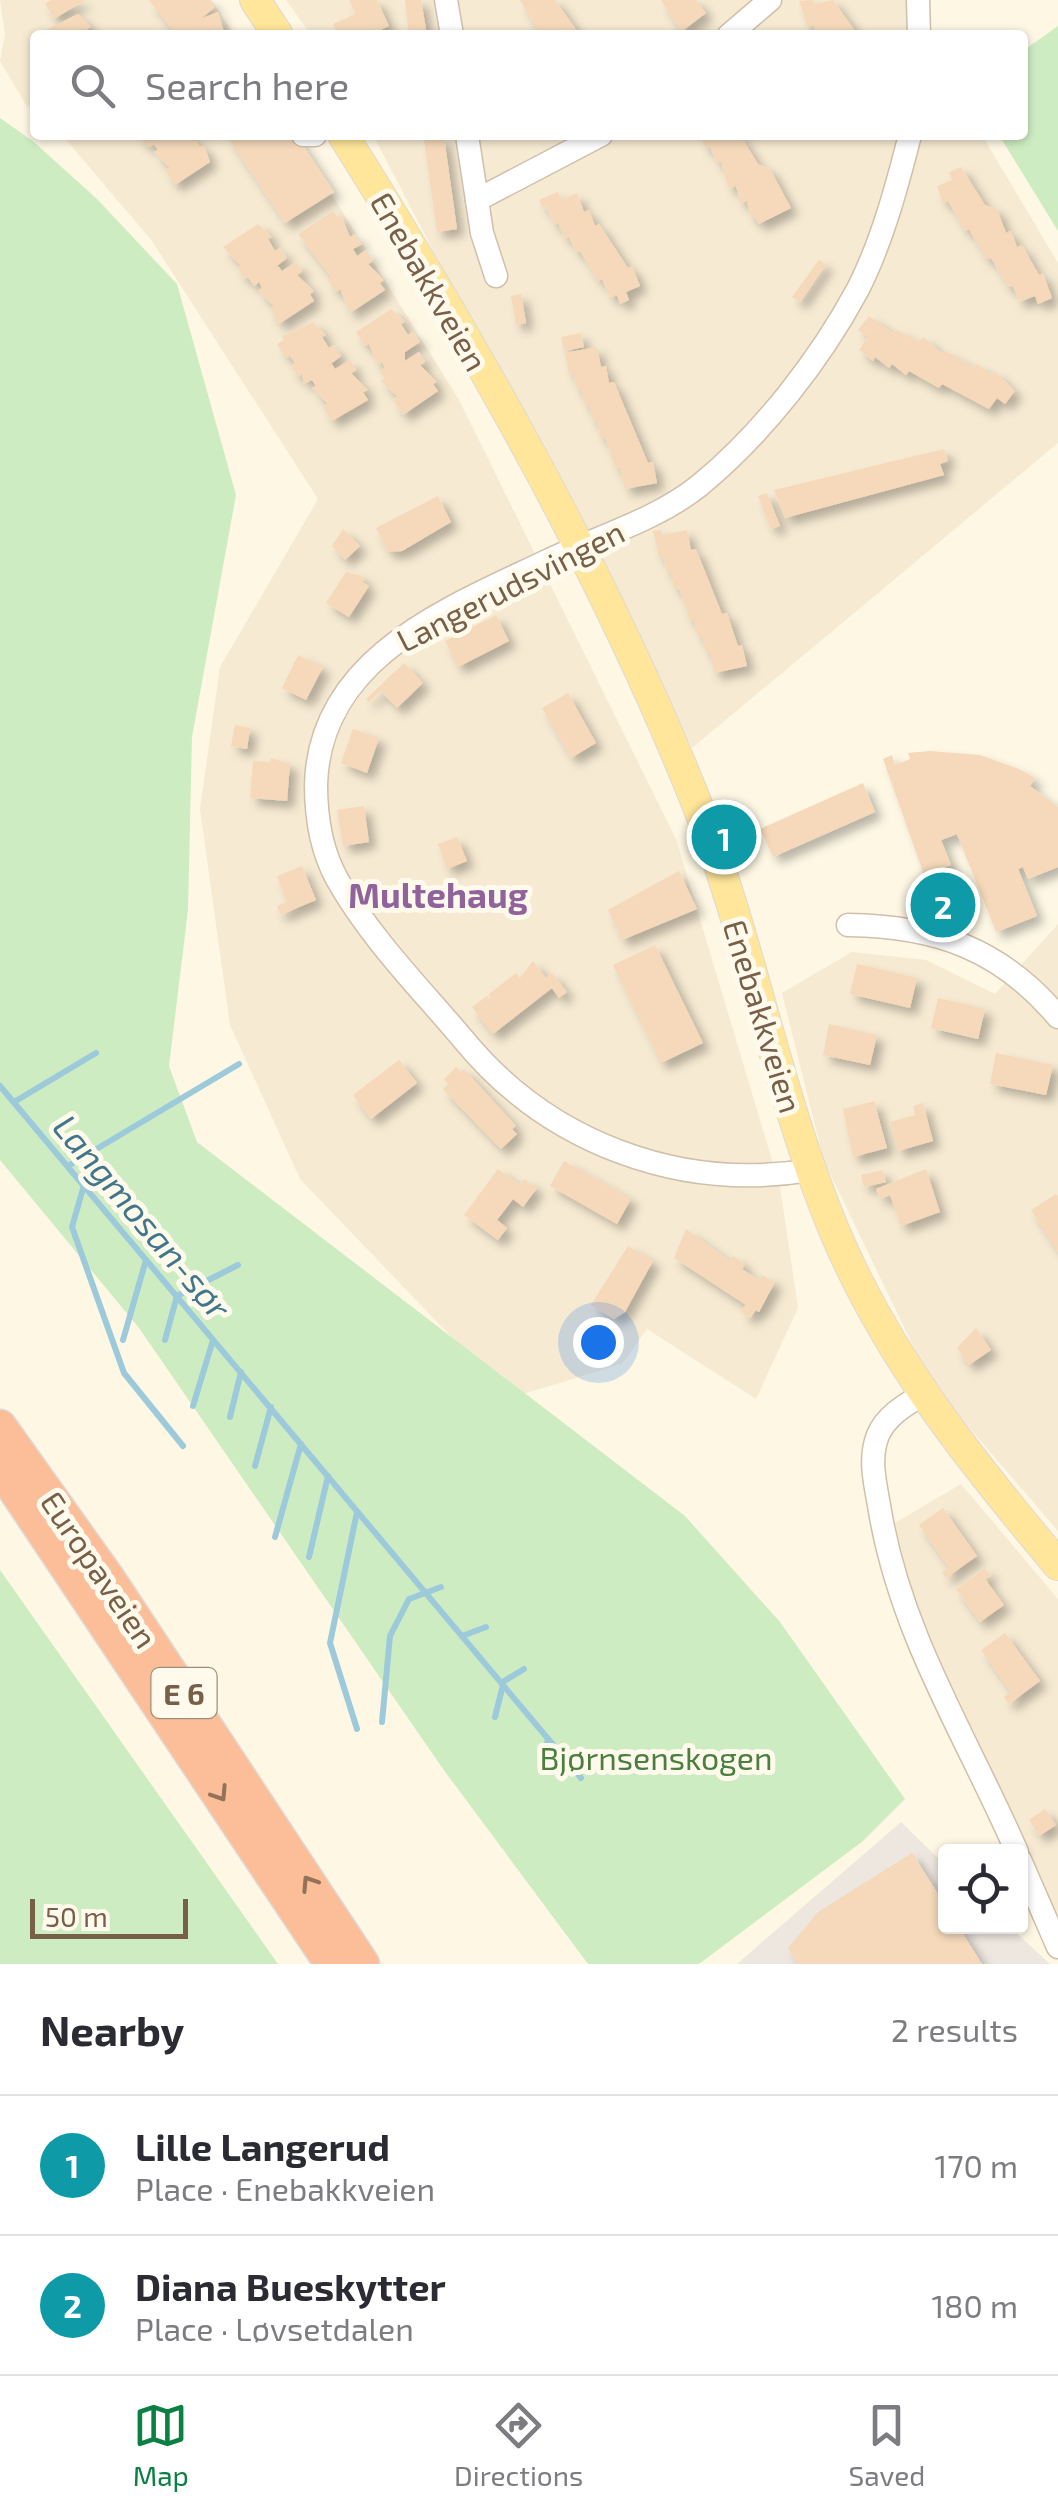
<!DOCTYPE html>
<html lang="en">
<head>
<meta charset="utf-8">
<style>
	body { margin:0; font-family:"Exo 2",sans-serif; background:#f7f7f7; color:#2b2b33 }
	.controls { position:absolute; right:30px; bottom:30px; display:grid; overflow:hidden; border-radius:10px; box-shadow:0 2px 8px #0004 }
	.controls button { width:90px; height:90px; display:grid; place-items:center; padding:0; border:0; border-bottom:2px solid #e1e1e2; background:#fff; color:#2b2b33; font:50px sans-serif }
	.scale { position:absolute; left:30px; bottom:25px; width:158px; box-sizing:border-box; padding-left:10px; border:5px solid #785f48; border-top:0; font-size:28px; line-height:35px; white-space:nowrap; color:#785f48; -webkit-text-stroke:8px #fffaec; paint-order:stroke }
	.you { position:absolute; left:598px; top:1342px; width:35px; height:35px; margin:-25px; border:8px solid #fff; border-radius:50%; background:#1a73e8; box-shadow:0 0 0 15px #1a73e833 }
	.badge { display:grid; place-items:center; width:65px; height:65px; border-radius:50%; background:#0b8043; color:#fff; font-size:32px; font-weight:700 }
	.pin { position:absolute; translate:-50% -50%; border:5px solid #fff; box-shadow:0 2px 10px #0006 }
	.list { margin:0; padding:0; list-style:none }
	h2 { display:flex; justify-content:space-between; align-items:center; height:130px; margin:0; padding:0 40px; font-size:42px }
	h2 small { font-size:32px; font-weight:400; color:#7c7c81 }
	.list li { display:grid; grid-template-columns:65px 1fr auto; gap:30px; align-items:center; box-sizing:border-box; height:140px; padding:0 40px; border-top:2px solid #e1e1e2 }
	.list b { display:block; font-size:38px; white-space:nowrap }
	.list p { margin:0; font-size:32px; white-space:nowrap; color:#7c7c81 }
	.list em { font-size:32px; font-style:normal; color:#7c7c81 }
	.icon { flex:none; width:55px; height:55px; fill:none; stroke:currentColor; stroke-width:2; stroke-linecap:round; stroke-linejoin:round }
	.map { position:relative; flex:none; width:1058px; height:1964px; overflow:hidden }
	.search { position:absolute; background:#fff; box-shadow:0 2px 8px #0004; left:30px; right:30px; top:30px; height:110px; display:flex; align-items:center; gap:25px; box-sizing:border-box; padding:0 35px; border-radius:10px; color:#7c7c81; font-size:38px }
	.sheet { height:410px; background:#fff }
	nav { display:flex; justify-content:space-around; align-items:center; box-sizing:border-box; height:140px; border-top:2px solid #e1e1e2; background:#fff; font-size:28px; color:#7c7c81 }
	nav a { display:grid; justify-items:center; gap:5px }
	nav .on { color:#0b8043 }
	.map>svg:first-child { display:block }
</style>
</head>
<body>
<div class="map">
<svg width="1058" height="1964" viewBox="0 0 1058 1964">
	<defs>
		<filter id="shadow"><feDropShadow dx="7" dy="7" stdDeviation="5" flood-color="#0004"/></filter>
	</defs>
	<rect width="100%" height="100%" fill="#fef7e4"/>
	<g fill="#f6ead2">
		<polygon points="0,0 212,0 234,35 35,35 35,111 26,105 0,61 5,35"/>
		<polygon points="286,0 909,0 914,35 311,35"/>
		<polygon points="62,135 295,135 459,400 676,839 780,1187 798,1308 756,1399 647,1329 622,1364 510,1398 300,1179 230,1025 200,809 220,667 318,499 152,241"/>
		<polygon points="373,135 982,135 1058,263 1058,443 692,748"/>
		<polygon points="1058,924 1058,1531 931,1383 824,1161 782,993 852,952 926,960 995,994"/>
		<polygon points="961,1484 1058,1599 1058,1931 1018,1826 915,1609 895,1523"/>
	</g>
	<polygon fill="#ede7df" points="901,1822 945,1865 946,1926 1010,1927 1050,1964 737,1964"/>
	<g fill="#ceecc2">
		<polygon points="1058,26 1058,231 999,135 1023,135 1023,51"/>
		<polygon points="0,118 34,142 97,199 177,284 236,495 192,737 188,910 169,1066 197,1142 685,1516 780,1622 905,1799 863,1841 699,1964 588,1964 443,1769 139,1328 0,1160"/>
		<polygon points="0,1570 278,1964 0,1964"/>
	</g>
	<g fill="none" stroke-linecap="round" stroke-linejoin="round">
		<g stroke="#9dcadb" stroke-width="6">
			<polyline points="0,1086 581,1778"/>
			<polyline points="14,1102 96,1053"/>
			<polyline points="68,1166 239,1064"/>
			<polyline points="84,1185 72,1227 124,1373 183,1446"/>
			<polyline points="123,1340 146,1260"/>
			<polyline points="165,1340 177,1296 238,1265"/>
			<polyline points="193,1406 213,1340"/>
			<polyline points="230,1417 241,1372"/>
			<polyline points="255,1466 271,1407"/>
			<polyline points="357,1512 330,1643 357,1729"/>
			<polyline points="275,1537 301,1444"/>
			<polyline points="309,1557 328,1476"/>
			<polyline points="462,1636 486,1627"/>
			<polyline points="501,1683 524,1669"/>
			<polyline points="495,1717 503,1685"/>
			<polyline points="382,1722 390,1636 409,1599 441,1587"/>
			<polyline points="540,1770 548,1739"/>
		</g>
	</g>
	<g fill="#f5d9ba" filter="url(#shadow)">
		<polygon points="51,0 85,0 54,19 45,4"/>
		<polygon points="149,0 210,0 215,7 202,18 218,12 225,35 175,33"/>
		<polygon points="349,0 377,0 389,26 370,35 338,35 333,24 356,14"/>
		<polygon points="405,0 421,0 427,35 409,35"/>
		<polygon points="520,0 555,0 580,35 540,35"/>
		<polygon points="661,0 696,0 706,13 681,32"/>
		<polygon points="813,0 815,4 833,0 858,35 817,35 813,25 808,27 799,1"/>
		<polygon points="78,14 91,27 87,29 91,35 46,35 44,31"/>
		<polygon points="136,135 192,135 200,147 204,145 210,162 175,185 165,170 170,168 154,152 158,150 154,144 149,147"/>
		<polygon points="226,135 296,135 334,192 285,223"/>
		<polygon points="700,135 740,135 758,164 770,169 791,208 759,224 755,217 751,218 747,201 740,203 736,186 729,189 721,162 717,163 710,147 706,149"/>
		<polygon points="444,137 457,229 437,232 424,140"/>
		<polygon points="961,167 985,205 997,209 1006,233 1011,231 1017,247 1022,245 1039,275 1043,273 1052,298 1038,304 1035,296 1019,302 1013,286 1008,287 991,258 986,259 969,229 965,231 948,201 943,203 937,186 952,180 949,172"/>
		<polygon points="558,192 561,200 577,193 584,212 589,210 595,226 599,224 628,268 632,266 640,286 626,292 629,300 620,304 617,295 610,298 602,279 598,281 580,251 576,253 569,237 565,239 558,223 554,225 546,206 542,207 539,200"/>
		<polygon points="333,211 337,217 341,215 350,237 355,234 362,244 353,249 357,256 366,250 373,261 368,264 384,280 380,283 385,290 350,313 340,289 336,292 328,280 332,278 298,234"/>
		<polygon points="258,224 272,237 268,239 275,251 280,248 287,258 273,269 278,266 282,271 296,262 302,271 297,275 314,291 310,294 314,301 279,324 270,309 274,306 258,291 262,288 259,282 254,286 248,277 245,279 237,268 241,266 223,247"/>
		<polygon points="819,260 826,264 800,302 792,297"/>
		<polygon points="521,294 526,323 516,325 511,296"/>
		<polygon points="391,309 405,322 401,324 408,335 413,332 420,342 405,352 405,361 419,352 425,362 420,365 437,382 433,384 438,391 403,415 393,400 398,397 381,381 385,379 380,371 385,368 382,362 378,365 369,344 365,346 356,332"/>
		<polygon points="869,316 893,333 896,330 919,342 923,337 943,354 945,351 975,368 977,364 991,375 994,371 1015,391 1005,404 997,398 989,409 942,384 939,388 909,371 906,375 892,364 889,368 875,357 873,361 859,350 868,337 858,330"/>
		<polygon points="313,322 326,335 322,337 329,348 334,345 341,356 327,367 332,364 335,369 350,360 356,370 351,373 368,390 363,392 368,400 332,421 323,407 328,404 312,388 316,386 312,380 304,384 302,374 298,377 291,366 295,363 290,356 287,358 277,344 284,340 282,336"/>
		<polygon points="581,333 584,347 564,351 561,337"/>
		<polygon points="597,347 601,367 606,366 609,383 614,382 648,463 653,462 657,483 625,489 620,469 616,469 605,437 600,438 597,421 593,422 589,405 585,406 581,389 577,390 573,373 569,374 565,353"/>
		<polygon points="944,449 948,461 940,464 944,475 785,518 774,490"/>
		<polygon points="767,493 780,526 771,529 758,496"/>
		<polygon points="438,496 451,522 402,551 388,552 376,528"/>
		<polygon points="343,529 360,546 345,560 332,546"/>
		<polygon points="661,530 662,535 687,530 691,550 696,549 722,614 727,613 738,646 742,645 747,666 714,673 710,652 706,653 702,636 698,637 694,620 690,621 679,588 674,589 671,572 667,573 663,556 659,557 653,531"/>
		<polygon points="346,572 365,577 362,582 369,586 349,617 326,603"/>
		<polygon points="496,615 509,641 458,667 445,641"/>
		<polygon points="298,655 323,667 306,700 282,688"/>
		<polygon points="404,663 423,683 397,708 381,691 369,702 366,699"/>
		<polygon points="568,693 596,743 571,758 542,708"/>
		<polygon points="235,725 250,728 247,749 231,746"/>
		<polygon points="353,729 379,738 367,773 341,763"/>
		<polygon points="930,751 980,755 1019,769 1035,778 1030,786 1058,807 1058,867 1028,879 1023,867 1018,869 1037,916 996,932 957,834 941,840 951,865 924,875 883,759 892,755 895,765 910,759 908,753"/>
		<polygon points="271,758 290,764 287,801 250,798 253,761 271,762"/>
		<polygon points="863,783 875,812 773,857 760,829"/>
		<polygon points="364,806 369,842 343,846 337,810"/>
		<polygon points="457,837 467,861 447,869 438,844"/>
		<polygon points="302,866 316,900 280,915 277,906 287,902 277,876"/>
		<polygon points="679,871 697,909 622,940 608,910"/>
		<polygon points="655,945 703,1043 661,1063 613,965"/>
		<polygon points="533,961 546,978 552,973 567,992 559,998 552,988 493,1034 472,1007 487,996 490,1000 489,994 516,973 520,978"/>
		<polygon points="857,964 917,978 910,1008 850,994"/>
		<polygon points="938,998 985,1009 978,1039 931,1028"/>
		<polygon points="829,1024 877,1035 870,1065 823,1055"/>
		<polygon points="996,1053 1053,1065 1046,1095 990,1084"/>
		<polygon points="399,1060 417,1083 371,1119 353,1095"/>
		<polygon points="456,1067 461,1072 464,1069 516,1126 512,1129 517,1134 501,1149 443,1089 448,1084 444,1079"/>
		<polygon points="874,1101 887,1148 853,1157 843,1109"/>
		<polygon points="923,1103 933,1141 898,1151 890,1122 915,1115 913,1106"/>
		<polygon points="564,1161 631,1199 617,1224 550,1186"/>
		<polygon points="498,1169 520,1185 524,1179 537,1188 523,1207 513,1199 497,1220 507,1228 498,1240 464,1215"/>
		<polygon points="926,1169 940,1212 901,1226 890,1195 880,1199 876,1189"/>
		<polygon points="882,1170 886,1182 864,1187 861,1175"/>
		<polygon points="1056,1194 1058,1196 1058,1252 1031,1210"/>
		<polygon points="686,1229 730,1261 733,1256 745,1264 742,1269 759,1280 762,1275 775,1282 759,1312 756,1310 750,1318 741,1312 746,1305 674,1258"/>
		<polygon points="628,1246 653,1261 625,1312 614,1319 591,1305"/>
		<polygon points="976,1328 991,1350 969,1365 957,1348"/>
		<polygon points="943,1508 977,1556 946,1578 942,1572 949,1568 919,1525"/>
		<polygon points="985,1568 991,1576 985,1579 1004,1605 980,1622 956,1589"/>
		<polygon points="1005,1633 1040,1681 1009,1704 1004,1697 1011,1692 981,1650"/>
		<polygon points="1045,1809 1056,1825 1039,1836 1029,1820"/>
		<polygon points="912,1853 946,1906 946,1926 958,1926 982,1964 798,1964 788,1948 818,1912"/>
	</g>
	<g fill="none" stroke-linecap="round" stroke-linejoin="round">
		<defs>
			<g id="minor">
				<polyline points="446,0 452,35"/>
				<polyline points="918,0 919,35"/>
				<polyline points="729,35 770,0"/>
				<polyline points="303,135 315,135"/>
				<polyline points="467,135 482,233 496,276"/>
				<polyline points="477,200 601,135"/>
				<path d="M848,925C936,926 1001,949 1058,1017"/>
				<path d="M811,1170C680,1192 548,1143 463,1039C420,988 370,938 337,879C321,850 316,817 316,785C319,657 449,608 547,561C597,537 657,520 700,485C762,434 820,360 858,289C882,242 897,186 910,135"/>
				<path d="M923,1394C905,1405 886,1416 878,1435C868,1460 876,1486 880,1511C901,1636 967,1737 1017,1852"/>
				<polyline points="1020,1860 1058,1947"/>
			</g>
			<g id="major">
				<polyline points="255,0 278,35"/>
				<path d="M343,135C475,346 602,568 695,799C751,940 776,1091 834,1230C887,1357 970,1460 1058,1565"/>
			</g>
			<g id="highway">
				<polyline points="0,1426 109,1579 363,1964"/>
				<polyline points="0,1468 331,1964"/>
			</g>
		</defs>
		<use href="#minor" stroke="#d0bfaa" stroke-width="25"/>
		<use href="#major" stroke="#dfd9d3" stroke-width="32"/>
		<use href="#highway" stroke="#dfd9d3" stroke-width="35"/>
		<use href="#minor" stroke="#fff" stroke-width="22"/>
		<use href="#major" stroke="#ffe69a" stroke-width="30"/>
		<use href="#highway" stroke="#fbbe98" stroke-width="32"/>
	</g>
	<defs><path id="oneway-chevron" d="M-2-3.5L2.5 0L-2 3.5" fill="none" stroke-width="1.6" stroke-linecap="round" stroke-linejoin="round" transform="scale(2.5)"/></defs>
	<g stroke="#927258">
		<use href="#oneway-chevron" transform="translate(220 1794) rotate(57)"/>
		<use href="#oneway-chevron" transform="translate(309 1883) rotate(-123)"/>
	</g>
	<g text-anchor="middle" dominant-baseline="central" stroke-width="10" stroke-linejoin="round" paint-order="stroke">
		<rect fill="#fffaec" stroke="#a08e79" stroke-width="2.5" x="151.5" y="1668" width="65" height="50" rx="8"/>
		<g font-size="30" font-weight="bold" fill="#785f48">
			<text x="184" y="1693">E 6</text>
		</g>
		<g font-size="32" fill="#785f48" stroke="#fffaec">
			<text transform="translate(430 281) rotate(60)">Enebakkveien</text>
			<text transform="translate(510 585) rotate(-27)">Langerudsvingen</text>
			<text transform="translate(764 1016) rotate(73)">Enebakkveien</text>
			<text transform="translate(100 1569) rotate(56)">Europaveien</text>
		</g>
		<g font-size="32" fill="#4a7f3f" stroke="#fffaec">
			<text x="656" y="1757">Bjørnsenskogen</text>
		</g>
		<g font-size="35" font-weight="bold" fill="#90639c" stroke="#fffaec">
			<text x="438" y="894">Multehaug</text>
		</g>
		<g font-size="35" font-style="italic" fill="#40778d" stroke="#fffaec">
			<text transform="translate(143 1216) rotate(50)">Langmosan-sør</text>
		</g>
	</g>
</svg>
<div class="controls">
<button><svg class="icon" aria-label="locate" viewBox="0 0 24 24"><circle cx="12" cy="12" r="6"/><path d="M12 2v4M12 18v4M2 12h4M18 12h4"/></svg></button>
</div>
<div class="scale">50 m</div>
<div class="you"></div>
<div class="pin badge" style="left:724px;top:837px;background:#0f9aa8">1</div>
<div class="pin badge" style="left:943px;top:905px;background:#0f9aa8">2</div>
<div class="search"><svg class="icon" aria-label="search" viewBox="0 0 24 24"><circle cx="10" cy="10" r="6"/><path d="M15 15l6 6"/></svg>Search here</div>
</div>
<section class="sheet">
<h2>Nearby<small>2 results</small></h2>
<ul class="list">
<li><span class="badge" style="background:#0f9aa8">1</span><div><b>Lille Langerud</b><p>Place · Enebakkveien</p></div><em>170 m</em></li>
<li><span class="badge" style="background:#0f9aa8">2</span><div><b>Diana Bueskytter</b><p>Place · Løvsetdalen</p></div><em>180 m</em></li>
</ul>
</section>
<nav>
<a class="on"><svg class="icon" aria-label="map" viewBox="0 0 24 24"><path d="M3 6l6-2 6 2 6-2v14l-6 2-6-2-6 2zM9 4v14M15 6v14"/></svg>Map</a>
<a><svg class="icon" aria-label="directions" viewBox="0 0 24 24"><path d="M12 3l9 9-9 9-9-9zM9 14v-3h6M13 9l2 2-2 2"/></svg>Directions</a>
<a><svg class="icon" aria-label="saved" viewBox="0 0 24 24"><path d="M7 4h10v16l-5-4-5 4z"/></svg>Saved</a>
</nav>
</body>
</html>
